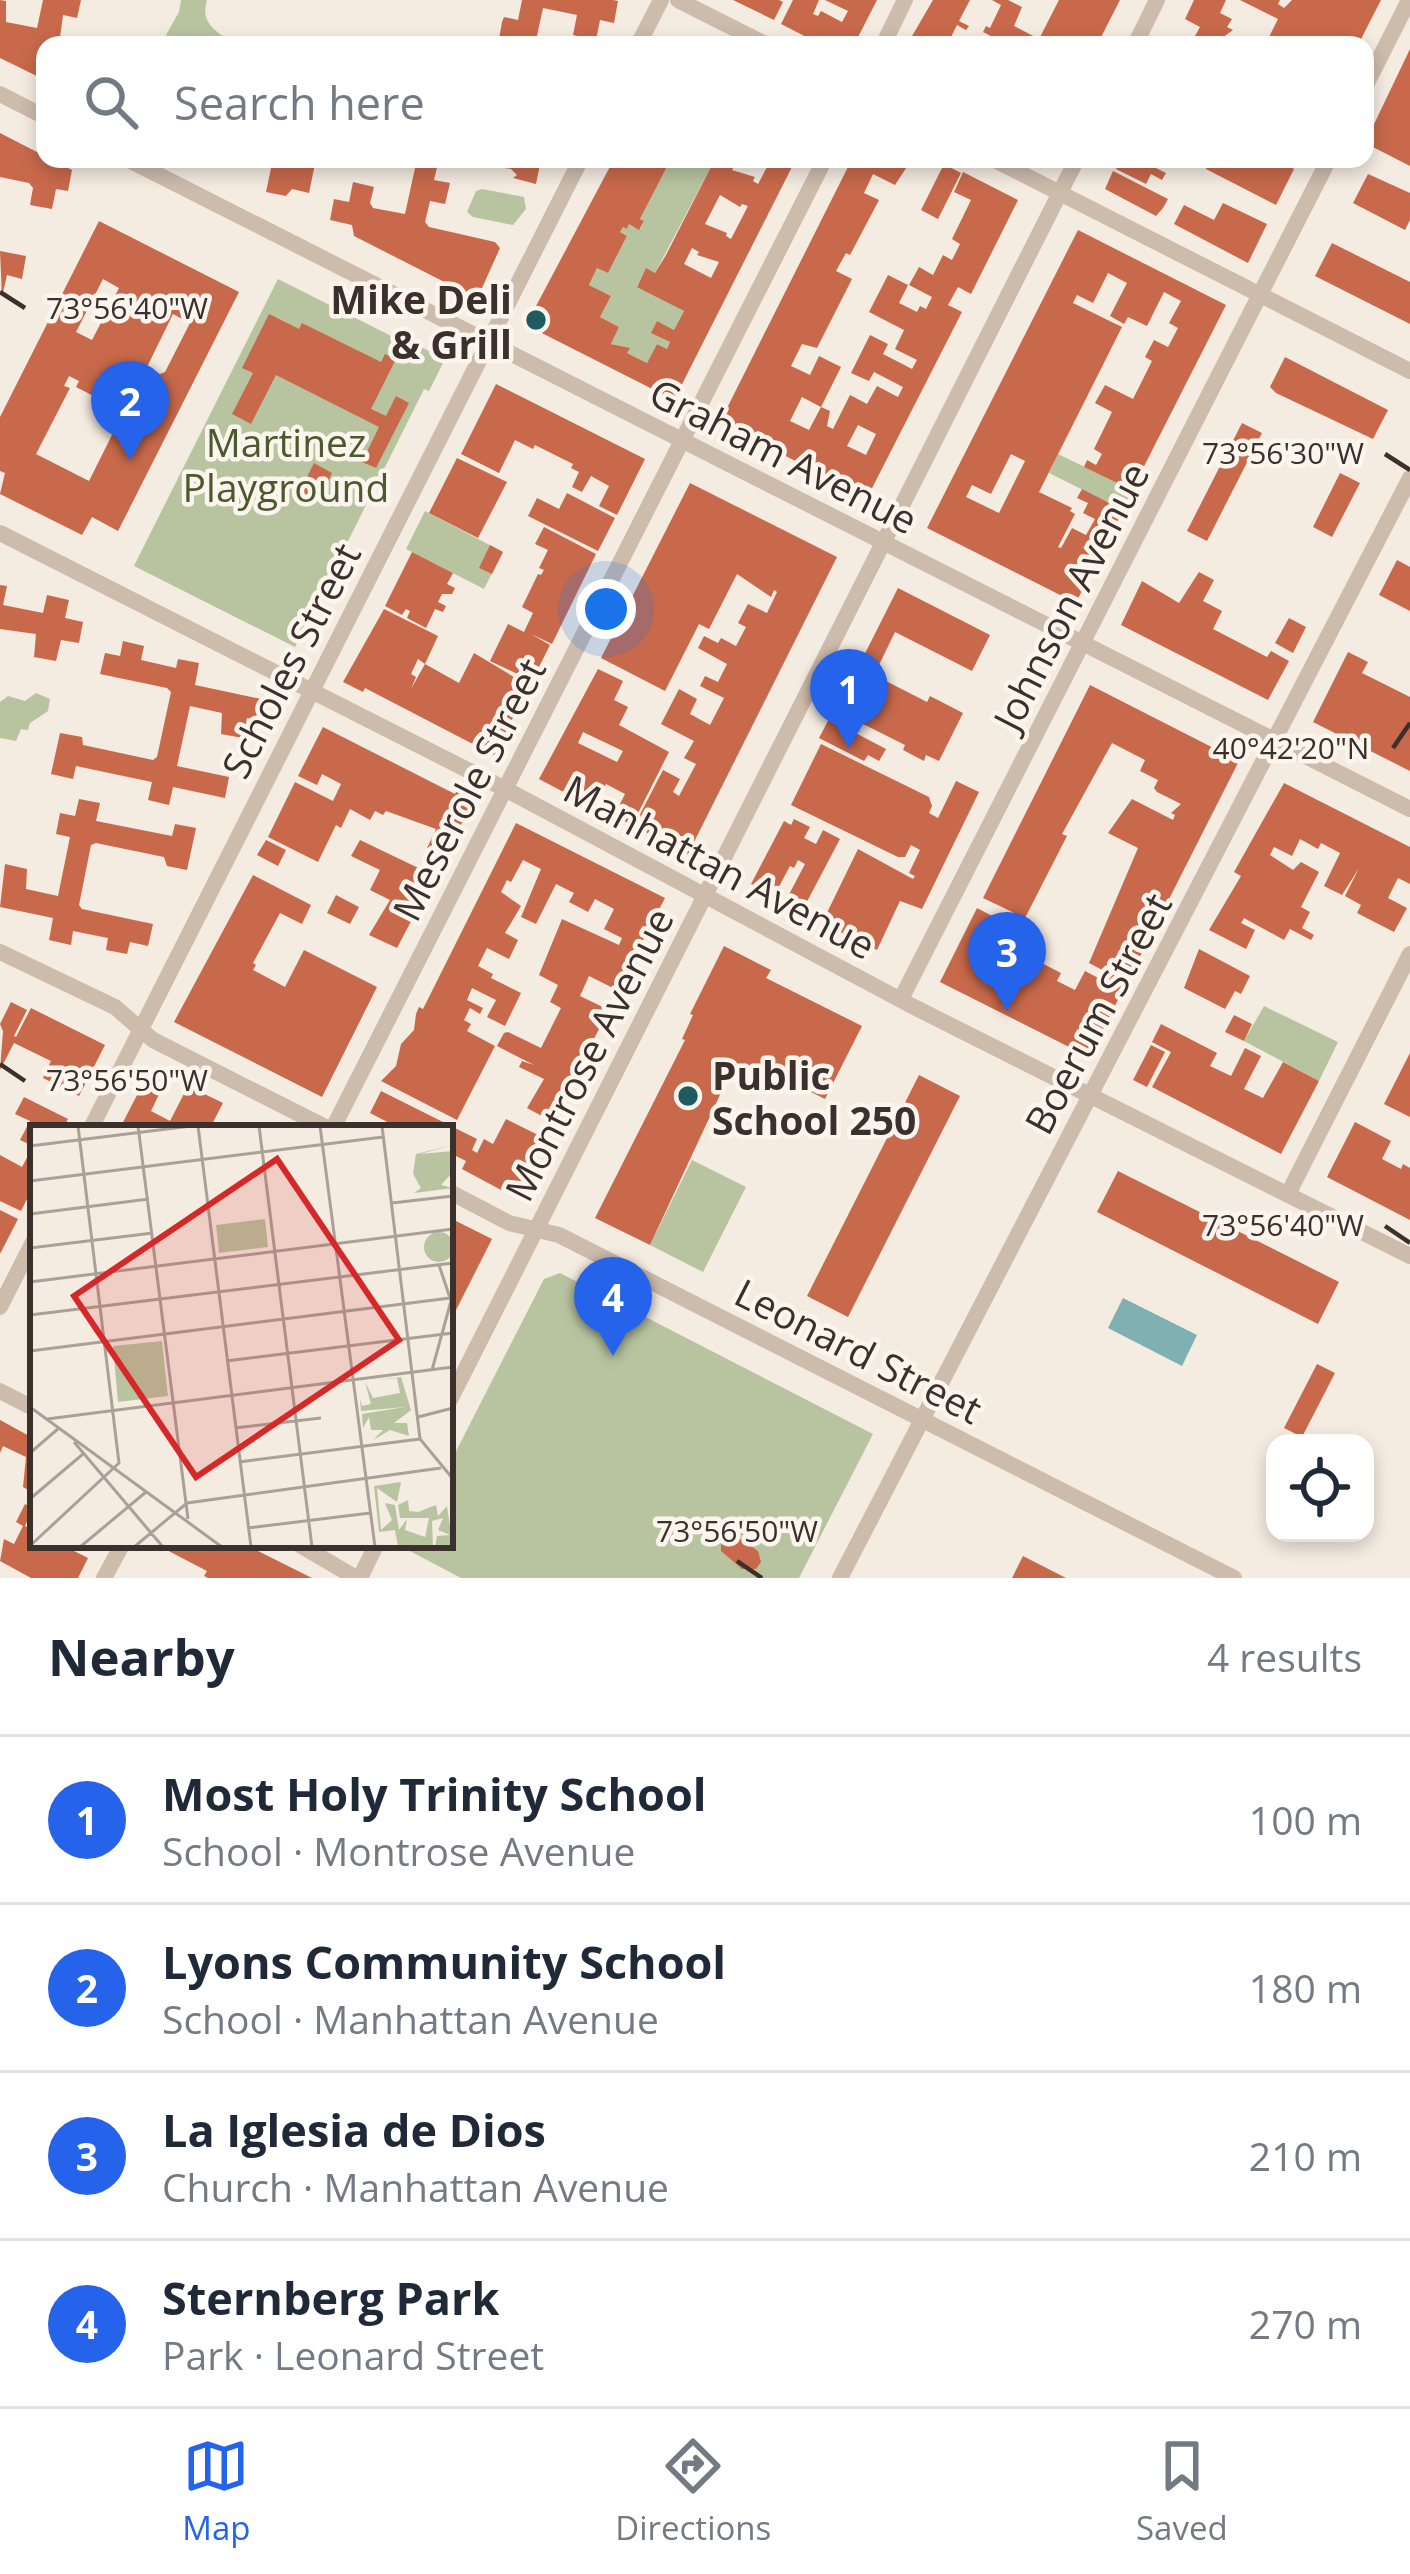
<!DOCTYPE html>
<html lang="en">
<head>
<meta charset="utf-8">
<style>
	body { margin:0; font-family:"Open Sans",sans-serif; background:#f2f2f3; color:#1f2937 }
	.controls { position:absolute; right:36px; bottom:36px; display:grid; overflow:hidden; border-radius:24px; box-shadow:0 6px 18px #0003 }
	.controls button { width:108px; height:108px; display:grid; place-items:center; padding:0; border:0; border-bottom:3px solid #e0e1e3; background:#fff; color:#1f2937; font:60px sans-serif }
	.you { position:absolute; left:606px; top:609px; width:42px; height:42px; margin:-30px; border:9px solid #fff; border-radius:50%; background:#1a73e8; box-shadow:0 0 0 18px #1a73e833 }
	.badge { display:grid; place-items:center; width:78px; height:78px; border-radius:50%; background:#2563eb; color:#fff; font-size:39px; font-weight:700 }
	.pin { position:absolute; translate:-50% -99px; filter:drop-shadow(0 3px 6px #0008) }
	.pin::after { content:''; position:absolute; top:63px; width:42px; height:36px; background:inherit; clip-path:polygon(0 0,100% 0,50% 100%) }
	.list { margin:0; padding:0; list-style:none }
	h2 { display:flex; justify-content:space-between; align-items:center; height:156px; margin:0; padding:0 48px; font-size:51px }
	h2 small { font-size:39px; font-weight:400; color:#747a83 }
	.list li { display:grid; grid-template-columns:78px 1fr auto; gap:36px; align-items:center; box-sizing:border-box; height:168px; padding:0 48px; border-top:3px solid #e0e1e3 }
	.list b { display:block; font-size:45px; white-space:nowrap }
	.list p { margin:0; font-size:39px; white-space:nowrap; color:#747a83 }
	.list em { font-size:39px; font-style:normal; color:#747a83 }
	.icon { flex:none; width:66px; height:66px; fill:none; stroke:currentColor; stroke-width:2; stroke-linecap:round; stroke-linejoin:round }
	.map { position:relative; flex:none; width:1410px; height:1578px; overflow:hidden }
	.search { position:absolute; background:#fff; box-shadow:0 6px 18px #0003; left:36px; right:36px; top:36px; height:132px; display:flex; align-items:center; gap:30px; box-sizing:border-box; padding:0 42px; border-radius:24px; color:#747a83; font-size:45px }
	.sheet { height:828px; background:#fff }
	nav { display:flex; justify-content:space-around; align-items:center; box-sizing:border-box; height:168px; border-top:3px solid #e0e1e3; background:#fff; font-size:33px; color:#747a83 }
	nav a { display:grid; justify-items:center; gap:6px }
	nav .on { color:#2563eb }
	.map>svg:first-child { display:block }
</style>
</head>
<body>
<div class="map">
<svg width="1410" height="1578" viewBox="0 0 1410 1578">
	<rect width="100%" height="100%" fill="#f4ebe1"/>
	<g fill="#b8c4a0">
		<path d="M181,0H207C200,23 215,30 232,43L183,45L181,36L172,39L166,35L179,12Z"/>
		<polygon points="671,159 715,159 655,273 646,269 637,286 684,311 674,330 657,321 652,333 670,342 667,349 657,344 647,363 627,353 629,348 611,344 619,327 600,317 611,296 589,285 597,268 608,273 627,236 620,232 623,227 627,229 629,224 640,229 644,221 640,219"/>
		<polygon points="482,189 524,197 526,209 513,225 473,217 467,212 476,191"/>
		<polygon points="278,279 417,349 419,346 431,352 430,355 443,363 429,391 424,389 295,647 134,566"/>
		<polygon points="1058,454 1132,490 1123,510 1049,473"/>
		<polygon points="425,511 503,552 484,589 406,549"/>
		<polygon points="36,693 50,699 48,711 30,723 28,730 21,729 16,741 0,738 0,702 8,696 25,701"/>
		<polygon points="1264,1006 1338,1042 1319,1081 1244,1041"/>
		<polygon points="692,1160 746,1187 703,1272 650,1245"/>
		<polygon points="560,1273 873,1434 799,1578 461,1578 406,1549 408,1545 450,1545 450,1463 544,1279"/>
	</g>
	<polygon fill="#7fb0b2" points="1123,1298 1197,1335 1182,1366 1108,1328"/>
	<g fill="#c8694b" fill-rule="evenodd">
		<polygon points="0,0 6,1 6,22 37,28 43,0 81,0 77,18 63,15 59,45 45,45 45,80 0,58"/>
		<polygon points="522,0 613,0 618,1 614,23 600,20 596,40 573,35 577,15 543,8 535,45 513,45 499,39 502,22 504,17 518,20"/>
		<polygon points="733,0 779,0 783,2 774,20"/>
		<polygon points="793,0 819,0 813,14 818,16 821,11 842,22 848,11 825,0 877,0 854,45 822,45 781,24"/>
		<polygon points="933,0 970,0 959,21 969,26 966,30 957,25 950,39 961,45 908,43"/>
		<polygon points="992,0 1008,0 1022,7 1014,26 1039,39 1059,0 1120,0 1097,45 1008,45 983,32 986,26 990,28 1001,5"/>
		<polygon points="1194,0 1226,0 1220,13 1232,19 1227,27 1233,30 1222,38 1236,45 1171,45 1175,37 1190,45 1200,27 1185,19"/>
		<polygon points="1240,0 1280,0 1278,4 1284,8 1292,0 1381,0 1358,45 1265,45 1278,19"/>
		<polygon points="1410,49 1410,166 1365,143"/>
		<polygon points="0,133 72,170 68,191 56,189 52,209 30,205 33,188 29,183 0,177"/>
		<polygon points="273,159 316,159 309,193 292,189 286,196 266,192"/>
		<polygon points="417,159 439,159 434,180 450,183 445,204 430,201 425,222 429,227 495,242 500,248 482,288 475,294 466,293 354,236 352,225 330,220 334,199 349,202 353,182 374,187 370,203 373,208 405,214"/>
		<polygon points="472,159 541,159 536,184 513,178 517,175 511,169 473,164"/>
		<path d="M614,159H671L640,219L644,221L639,230L629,224L627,229L623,227L620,232L627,236L608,273L597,268L589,285L611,296L600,317L619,327L611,344L630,348L627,353L647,363L657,344L667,349L670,342L651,333L657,321L674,330L684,311L637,287L646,268L655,273L666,255L715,159H738L732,170L755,177L753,181L758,184L767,167L752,159H796L674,400L526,325ZM720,195L740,207L742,204L748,206L731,239L726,236L727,233L705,224ZM692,248L699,252L697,255L719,262L711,278L684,264Z"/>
		<path d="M852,159H912L895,185L873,174L864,193L879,200L850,255L846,253L836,271L852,279L817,348L802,344L791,366L810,375L819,356L841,367L821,407L802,397L790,421L809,430L821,407L830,411L827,426L833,429L850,395L867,404L877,386L898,397L903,387L874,372L869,381L851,373L870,335L888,344L883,354L912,369L917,360L895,349L904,330L869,312L888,275L908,285L899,303L917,312L920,306L926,309L932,297L909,285L919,267L933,275L943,255L952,260L960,244L952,239L971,200L954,192L963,172L1018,200L971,294L958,287L948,305L962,312L867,498L720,422ZM858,425L876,434L866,455L847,446Z"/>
		<polygon points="1121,159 1138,159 1166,173 1162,180 1151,174 1146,184 1116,169"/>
		<polygon points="1211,159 1275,159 1294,169 1276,205 1206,169"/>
		<polygon points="944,164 961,173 938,219 921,210"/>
		<polygon points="1113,171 1168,199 1163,208 1156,216 1105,189"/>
		<polygon points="1368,174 1410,193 1410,220 1405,230 1353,203"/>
		<polygon points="1223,203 1267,224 1248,263 1174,224 1184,205 1214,220"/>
		<path d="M99,221L239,292L118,531L92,517L82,535L0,494L5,473L0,471V417ZM103,279L119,288L92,340L76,332ZM173,314L190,323L165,372L160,374L147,367ZM69,376L79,381L76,387L119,409L123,403L132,408L127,417L122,415L89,481L36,454L70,388L64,386Z"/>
		<path d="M1078,230L1226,305L1132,490L1084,467L1087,460L1096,465L1102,454L1094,449L1112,412L1095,403L1105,385L1133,399L1152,361L1145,357L1154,340L1168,347L1178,328L1169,323L1181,301L1164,292L1147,326L1128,317L1124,324L1110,316L1127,283L1108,273L1093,303L1077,295L1073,303L1122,327L1039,492L1072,508L1070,511L1075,514L1058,547L1061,548L1072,528L1086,535L1095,519L1083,513L1088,503L1077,498L1082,489L1123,510L1100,556L1081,546L1098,558L1076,603L927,528ZM1011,454L1025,461L999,513L966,497L972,485L991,494Z"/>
		<polygon points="1332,243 1410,282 1410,324 1315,276"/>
		<polygon points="0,251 26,256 22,279 7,275 2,297"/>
		<polygon points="269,314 299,329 302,323 381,362 385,354 396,359 371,409 386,416 396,396 409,403 376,468 362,462 379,427 276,375 251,424 232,414 253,373 242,368"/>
		<polygon points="1285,357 1388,410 1373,439 1276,393 1270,387"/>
		<polygon points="496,384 645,459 617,515 599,506 609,486 591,476 582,492 572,487 579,472 571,468 573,464 535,445 533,449 515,440 499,473 461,454"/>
		<polygon points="1242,423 1262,433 1207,541 1187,531"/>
		<polygon points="457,458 507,482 478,538 429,513"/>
		<polygon points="314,463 332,473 319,500 300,491"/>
		<polygon points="1340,473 1360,483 1332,537 1313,527"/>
		<polygon points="690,483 837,557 688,854 634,826 663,770 680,779 673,792 679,796 696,764 684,758 694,741 661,724 679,689 697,699 690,714 710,725 724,698 700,686 705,676 718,682 727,664 698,648 704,636 718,643 721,638 736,646 746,627 738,623 748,604 767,613 777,592 774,590 771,597 737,574 709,629 699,624 665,691 601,658"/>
		<polygon points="567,493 615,518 598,551 528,516 537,498 559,509"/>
		<polygon points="544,527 596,554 552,644 531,634 550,645 532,681 490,661 508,624 524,632 533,613 522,607 538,574 541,575 544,570 539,568 548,550 535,544"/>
		<polygon points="490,545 503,552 492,574 479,568"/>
		<polygon points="412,552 453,573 447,584 455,588 452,594 442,594 438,602 446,606 443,612 435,609 426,628 407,618 410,611 406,609 402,615 385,606"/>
		<polygon points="1397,560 1410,567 1410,611 1379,595"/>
		<polygon points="1199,572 1214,580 1203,601 1222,611 1213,629 1267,657 1271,651 1289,661 1268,700 1121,625 1142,581 1179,603"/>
		<polygon points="0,585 7,586 3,605 43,613 47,595 69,600 65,618 83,622 79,643 61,640 56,661 34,657 36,634 0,629"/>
		<polygon points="898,588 990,635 972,671 895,632 877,669 885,673 882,679 927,702 930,696 963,713 939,761 926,755 924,761 903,750 905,745 859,722 856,726 834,715"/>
		<polygon points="384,609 438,636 425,664 418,659 411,674 416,677 411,689 425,664 459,683 474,653 529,686 494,755 365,688 363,692 343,682"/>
		<polygon points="1289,618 1306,627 1293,653 1275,643"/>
		<polygon points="123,641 144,646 141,660 176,668 178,659 199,663 195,685 266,700 262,721 247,718 243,738 221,734 222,713 190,706 177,766 229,777 225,798 173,787 169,805 148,800 152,782 76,766 73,779 51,774 60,733 82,737 83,745 153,760 157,757 171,692 167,688 100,674 105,653 120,656"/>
		<polygon points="1348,652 1368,662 1362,673 1410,697 1410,771 1313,722"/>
		<path d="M598,669L623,681L614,700L628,707L619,725L669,752L632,825L614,816L625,794L606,784L594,808L539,779ZM583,732L623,751L617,762L578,743Z"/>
		<polygon points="1090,685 1239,761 1089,1057 940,982 977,908 996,918 980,949 998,958 1014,927 1033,936 1024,954 1061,973 1057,981 1075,990 1085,971 1104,981 1108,973 1089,963 1138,848 1108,833 1132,799 1173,820 1175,815 1171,813 1181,804 1157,792 1154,788 1158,780 1140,771 1145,760 1112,743 1062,834 1067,836 1025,918 983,898"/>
		<polygon points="829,719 886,749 879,761 868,755 864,761 819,738"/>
		<polygon points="323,727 455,794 457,790 464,794 462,797 473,802 444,857 427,848 436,829 386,811 383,815 375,811 370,820 350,809 341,828 336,825 318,862 268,837 295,782 333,801 341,784 322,774 317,785 298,776"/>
		<polygon points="821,744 929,797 932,806 929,813 938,818 956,781 979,792 922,909 900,901 877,950 822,923 858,849 913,879 915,876 909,873 920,850 911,845 905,857 898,857 791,805"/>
		<polygon points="1284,783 1410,847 1410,884 1398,878 1388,898 1407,908 1394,932 1357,913 1361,905 1345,896 1359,868 1342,895 1324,886 1340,853 1321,843 1318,849 1300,839 1292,856 1274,847 1270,855 1293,870 1301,862 1319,872 1301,907 1310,912 1302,928 1314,935 1311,940 1290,929 1284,940 1244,918 1241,923 1255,930 1246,949 1209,930 1241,876 1234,872"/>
		<polygon points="79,799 100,803 96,821 172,836 175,824 196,828 187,870 167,866 164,857 96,843 91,845 79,905 82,909 153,924 148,946 130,942 127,954 106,950 108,938 73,931 71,945 49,940 53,918 0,907 5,864 27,869 26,889 58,896 70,837 56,834 60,813 75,816"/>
		<polygon points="794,819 810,827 804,838 816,844 823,830 840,839 801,913 784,904 805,864 798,860 794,868 790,866 774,896 751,884 784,821 791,825"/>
		<polygon points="516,823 665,898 617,990 589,976 580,996 609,1010 551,1121 527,1108 544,1079 519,1067 522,1061 534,1065 497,1046 504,1033 508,1032 541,1048 561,1008 550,1002 558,985 539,975 562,919 619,945 622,938 604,929 614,909 595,899 588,912 569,902 574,893 556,884 536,924 521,917 541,869 523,860 511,882 507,880 501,892 521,906 505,933 518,940 509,959 487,948 478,966 493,974 491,978 521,993 505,1026 487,1017 496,1000 472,988 467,1000 483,1008 480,1014 470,1008 464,1020 471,1024 467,1031 495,1046 457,1120 381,1081 396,1066 401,1044 414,1030 416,1014 419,1007 423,1009"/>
		<polygon points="266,840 286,850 278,866 257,855"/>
		<polygon points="360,840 435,876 397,948 369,935 390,900 370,890 380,870 351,856"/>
		<polygon points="253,875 311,905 302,924 280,913 253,963 256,965 253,970 285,987 304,950 377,987 322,1097 174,1022"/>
		<polygon points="336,895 359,907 350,924 327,913"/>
		<polygon points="724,946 771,970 766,978 862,1026 825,1099 789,1081 783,1092 733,1067 650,1245 595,1218 685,1040 682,1039 693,1015 690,1014"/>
		<polygon points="1199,949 1250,976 1241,994 1235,991 1225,1009 1184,988"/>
		<polygon points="11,1002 27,1010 14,1036 16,1037 31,1008 105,1045 79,1096 43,1078 51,1061 14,1043 0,1070 3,1031 0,1024"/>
		<polygon points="1234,1015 1252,1024 1244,1041 1225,1032"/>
		<polygon points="1161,1024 1217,1053 1210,1066 1231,1076 1245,1048 1261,1056 1244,1089 1263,1098 1283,1062 1319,1081 1281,1154 1152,1087 1171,1052 1152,1042"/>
		<polygon points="1151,1045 1165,1052 1147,1087 1133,1080"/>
		<polygon points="1410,1053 1410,1117 1384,1104"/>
		<polygon points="151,1068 168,1076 151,1111 170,1121 188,1086 223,1103 210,1128 120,1128"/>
		<polygon points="919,1075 960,1096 848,1317 807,1296"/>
		<polygon points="381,1091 477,1139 472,1150 477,1153 484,1139 493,1144 506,1119 544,1138 514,1197 462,1169 466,1161 450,1153 450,1128 399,1128 370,1113"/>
		<polygon points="24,1097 68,1119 63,1128 33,1128 33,1187 21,1211 0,1201 0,1155 22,1167 33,1146 20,1140 30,1121 15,1114"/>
		<polygon points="1355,1122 1391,1141 1382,1159 1401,1169 1403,1164 1410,1168 1410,1220 1327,1177"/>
		<polygon points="1118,1171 1339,1282 1318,1324 1097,1212"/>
		<polygon points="0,1210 18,1219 0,1254"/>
		<polygon points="450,1218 492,1239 450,1322"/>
		<polygon points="1317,1364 1335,1373 1302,1437 1284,1428"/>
		<polygon points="0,1420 33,1438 33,1481 28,1490 23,1487 26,1457 3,1446 0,1453"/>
		<polygon points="25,1504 33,1508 25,1526 33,1530 33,1545 62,1545 88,1558 78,1578 31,1578 0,1561 4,1539 14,1544 23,1526 16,1522"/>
		<polygon points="732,1533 758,1551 761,1562 756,1569 742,1569 721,1551 721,1539"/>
		<polygon points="157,1545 246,1545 312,1578 208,1578 204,1576 207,1571"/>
		<polygon points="1023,1556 1066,1578 1012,1578"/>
	</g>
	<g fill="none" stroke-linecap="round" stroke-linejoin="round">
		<g stroke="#cdbbac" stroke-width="16">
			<polyline points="678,0 767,45"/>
			<polyline points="638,45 661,0"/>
			<polyline points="883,45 905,0"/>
			<polyline points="1135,45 1157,0"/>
			<polyline points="1365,87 1409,0"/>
			<polyline points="0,94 45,117"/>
			<polyline points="127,159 1410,809"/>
			<polyline points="993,159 1410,371"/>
			<polyline points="0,533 505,789 914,1007 1410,1256"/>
			<polyline points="0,952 115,1007 153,1040 327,1128"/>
			<polyline points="901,999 1329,159"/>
			<polyline points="91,1128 581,159"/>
			<polyline points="333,1128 825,159"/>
			<polyline points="450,1192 509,1223 559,1235 1234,1578"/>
			<polyline points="1288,1194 1410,954"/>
			<polyline points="0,1307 33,1242"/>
			<polyline points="0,1391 33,1408"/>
			<polyline points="450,1400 1077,159"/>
			<polyline points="300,1545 356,1578"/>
			<polyline points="104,1578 122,1545"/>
			<polyline points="360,1578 376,1545"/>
			<polyline points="840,1578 1410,478"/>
		</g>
	</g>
	<path fill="none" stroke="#3b302b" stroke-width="4.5" d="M0,292L25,308M1385,454L1410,470M1393,748L1410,723M0,1064L25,1081M1385,1226L1410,1243M737,1561L762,1578"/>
	<g fill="#1f5a5e" stroke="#fbf5ee" stroke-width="4.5">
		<circle cx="536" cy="320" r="12"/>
		<circle cx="688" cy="1096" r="12"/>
	</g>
	<g text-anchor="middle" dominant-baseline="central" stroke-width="9" stroke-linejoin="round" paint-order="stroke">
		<g font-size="39" font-weight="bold" fill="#3b302b" stroke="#fbf5ee" text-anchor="end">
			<text x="512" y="298">Mike Deli<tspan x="512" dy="45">&amp; Grill</tspan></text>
			<text x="712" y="1074" text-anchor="start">Public<tspan x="712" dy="45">School 250</tspan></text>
		</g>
		<g font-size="39" fill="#4a5a2e" stroke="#fbf5ee">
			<text x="286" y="441">Martinez<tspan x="286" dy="45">Playground</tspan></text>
		</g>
		<g font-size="39" fill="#3b302b" stroke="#fbf5ee">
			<text transform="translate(784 455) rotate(27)">Graham Avenue</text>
			<text transform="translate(1070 596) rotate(-63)">Johnson Avenue</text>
			<text transform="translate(290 660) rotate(-63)">Scholes Street</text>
			<text transform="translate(468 789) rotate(-63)">Meserole Street</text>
			<text transform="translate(720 866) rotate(28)">Manhattan Avenue</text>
			<text transform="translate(1097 1013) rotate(-62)">Boerum Street</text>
			<text transform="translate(588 1054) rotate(-63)">Montrose Avenue</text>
			<text transform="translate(859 1350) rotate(27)">Leonard Street</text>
		</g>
	</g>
	<g transform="translate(30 1125)">
		<rect width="423" height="423" fill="#f4ebe1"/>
		<path d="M423,20L390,29L423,26V47L411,60L423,63L384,68L391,63L383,49L386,29ZM235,94L238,122L189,128L186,100ZM394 122a15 15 0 1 1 30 0a15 15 0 1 1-30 0ZM132,216L138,271L88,277L83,221ZM371,252L381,285L364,298H377L379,311L360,305L343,315L353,305H341L339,292L333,303L332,289L375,282L331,286L330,274L332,281L341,279L335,257L343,273L370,268L367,253L341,256ZM371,357L367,377L347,363L351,405L362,395L355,378L365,380L369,405L377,394L375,405L395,412L399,393H370L368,380L378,375L379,386L388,387L406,380L408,391L417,381L423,422H405L407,411L420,410L408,405L413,393L402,396L403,422H368L365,405L349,407L344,361Z" fill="#b8c4a0"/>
		<path fill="none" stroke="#aaa098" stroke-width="3" d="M108,1L158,394M168,1L221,422M229,1L282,422M290,1L345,422M352,1L390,314L423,354M0,21L161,1M0,56L353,12M362,78L423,71M0,89L119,74M0,123L123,108M0,157L423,104M0,190L423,138M0,226L420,173M196,236L423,208M402,245L421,176L409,140M0,259V420M0,282L192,422M388,292L423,283M17,294L423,242M205,303L291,293M44,317L133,422M0,328L29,303M209,337L390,314M1,373L53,329M218,403L340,388M2,419L89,338L48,1M50,422L116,367M104,422L157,378L411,343"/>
		<path fill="#d62828" fill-opacity="0.15" stroke="#d62828" stroke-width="6" d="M247,34L369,215L166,352L44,171Z"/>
		<rect width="423" height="423" fill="none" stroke="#3b302b" stroke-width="6"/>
	</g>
	<g font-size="30" text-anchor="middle" fill="#3b302b" stroke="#fbf5ee" stroke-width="9" stroke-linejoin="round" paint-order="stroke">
		<text x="127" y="319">73°56'40"W</text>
		<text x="1283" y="464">73°56'30"W</text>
		<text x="1291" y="759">40°42'20"N</text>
		<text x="127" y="1091">73°56'50"W</text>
		<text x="1283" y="1236">73°56'40"W</text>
		<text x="737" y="1542">73°56'50"W</text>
	</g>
</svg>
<div class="controls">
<button><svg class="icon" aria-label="locate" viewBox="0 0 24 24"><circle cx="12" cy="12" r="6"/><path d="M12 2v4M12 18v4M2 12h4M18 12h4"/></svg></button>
</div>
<div class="you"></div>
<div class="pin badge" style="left:849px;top:748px">1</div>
<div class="pin badge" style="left:130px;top:460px">2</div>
<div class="pin badge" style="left:1007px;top:1011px">3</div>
<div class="pin badge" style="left:613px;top:1356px">4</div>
<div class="search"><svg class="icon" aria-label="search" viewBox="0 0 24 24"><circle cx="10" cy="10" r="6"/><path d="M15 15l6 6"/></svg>Search here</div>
</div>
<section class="sheet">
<h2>Nearby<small>4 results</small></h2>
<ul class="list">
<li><span class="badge">1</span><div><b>Most Holy Trinity School</b><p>School · Montrose Avenue</p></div><em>100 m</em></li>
<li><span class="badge">2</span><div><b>Lyons Community School</b><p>School · Manhattan Avenue</p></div><em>180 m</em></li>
<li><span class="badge">3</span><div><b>La Iglesia de Dios</b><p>Church · Manhattan Avenue</p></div><em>210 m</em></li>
<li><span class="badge">4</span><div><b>Sternberg Park</b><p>Park · Leonard Street</p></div><em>270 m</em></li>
</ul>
</section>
<nav>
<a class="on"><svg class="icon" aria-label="map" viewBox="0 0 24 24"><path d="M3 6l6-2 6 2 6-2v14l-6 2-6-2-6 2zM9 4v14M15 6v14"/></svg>Map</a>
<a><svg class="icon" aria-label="directions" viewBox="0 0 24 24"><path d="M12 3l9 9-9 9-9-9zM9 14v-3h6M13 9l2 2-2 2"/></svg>Directions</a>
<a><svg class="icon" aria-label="saved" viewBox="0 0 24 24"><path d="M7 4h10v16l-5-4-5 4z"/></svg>Saved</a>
</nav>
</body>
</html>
